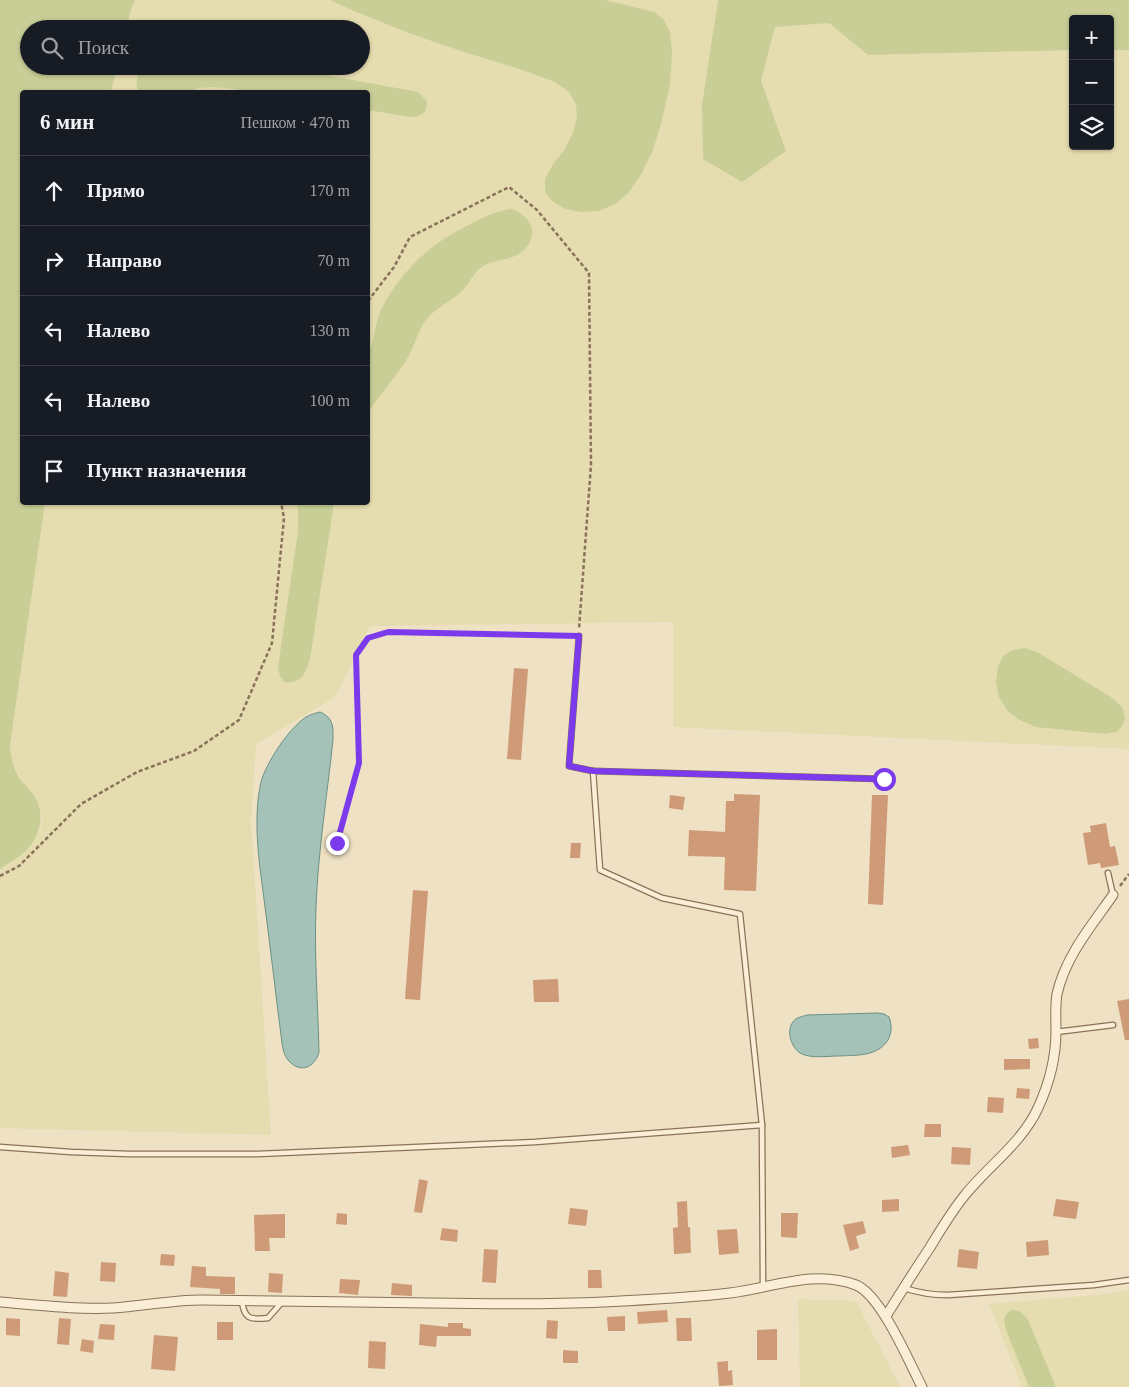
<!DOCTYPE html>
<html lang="ru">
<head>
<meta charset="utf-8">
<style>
	body { margin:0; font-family:Georgia,serif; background:#242831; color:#f1f3f6 }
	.controls { position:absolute; right:15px; top:15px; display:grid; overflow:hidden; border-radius:5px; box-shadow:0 1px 4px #0004 }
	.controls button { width:45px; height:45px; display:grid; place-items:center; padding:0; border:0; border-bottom:1px solid #363941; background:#171b24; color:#f1f3f6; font:25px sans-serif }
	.stop { position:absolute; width:15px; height:15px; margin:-11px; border:4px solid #7c3aed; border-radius:50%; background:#fff }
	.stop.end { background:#7c3aed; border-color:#fff; box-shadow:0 1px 5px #0008 }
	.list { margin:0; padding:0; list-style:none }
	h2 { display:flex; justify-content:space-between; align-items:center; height:65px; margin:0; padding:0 20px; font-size:21px }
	h2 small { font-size:16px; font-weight:400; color:#9ea1a6 }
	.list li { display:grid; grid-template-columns:32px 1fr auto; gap:15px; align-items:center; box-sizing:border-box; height:70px; padding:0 20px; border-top:1px solid #363941 }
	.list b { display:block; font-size:19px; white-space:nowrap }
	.list em { font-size:16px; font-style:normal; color:#9ea1a6 }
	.icon { flex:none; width:28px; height:28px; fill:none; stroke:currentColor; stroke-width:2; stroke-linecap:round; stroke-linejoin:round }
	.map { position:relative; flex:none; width:1129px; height:1387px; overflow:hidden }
	.search { position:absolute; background:#171b24; box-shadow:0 1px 4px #0004; left:20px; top:20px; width:350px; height:55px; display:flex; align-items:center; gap:12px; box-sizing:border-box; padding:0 18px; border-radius:28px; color:#9ea1a6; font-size:19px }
	.panel { position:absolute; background:#171b24; box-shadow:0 1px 4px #0004; left:20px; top:90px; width:350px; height:415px; border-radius:5px }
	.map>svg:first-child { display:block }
</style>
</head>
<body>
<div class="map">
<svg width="1129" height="1387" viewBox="0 0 1129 1387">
	<rect width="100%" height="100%" fill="#efe1c3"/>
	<g fill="#e5dcb0">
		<polygon points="135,0 718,0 702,105 786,151 761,81 775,27 829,23 869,55 1073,50 1073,146 1110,146 1110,50 1129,50 1129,749 673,727 673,622 370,626 335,697 256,744 251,821 271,1135 0,1128 0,869 26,851 37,835 41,827 42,818 40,808 30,791 20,778 15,769 11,759 10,745 45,503 368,502 368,92 111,92 117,66 361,66 361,29 126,29 131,10"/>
		<polygon points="1129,1290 1129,1387 1022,1387 989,1304 1108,1294"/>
		<polygon points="798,1299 856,1301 900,1387 800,1387"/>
	</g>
	<g fill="#c8ce96">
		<path d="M0,0H135L131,10L126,29H29V66H117L111,92H22V502L45,503L10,745C11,757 13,769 20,779C25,785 31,791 35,797C46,815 40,836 26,851C18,858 8,863 0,869Z"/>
		<polygon points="330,0 605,0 654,12 664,20 670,32 672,53 670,84 661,124 653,150 642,173 629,192 616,204 598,211 581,212 565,209 552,201 545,192 545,179 553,164 565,149 573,133 577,118 576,104 569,92 555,82 525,71 446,46 401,30 354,11"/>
		<polygon points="718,0 1129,0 1129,50 1110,50 1110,19 1073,19 1073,50 868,55 829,23 775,27 761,81 786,151 742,182 703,159 702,105"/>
		<path d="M142,66H277L418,92L427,101C428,112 421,117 410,117L368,110V92H254L227,88L211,87L198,88L188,92H140C133,84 138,75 142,66Z"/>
		<path d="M513,209C527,216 539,229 528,245C516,264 492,256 478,270C472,276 468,285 462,291C451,302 436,307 426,320C417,332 414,348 406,361C394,379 379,395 368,413C367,395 366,377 368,359C368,353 371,347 373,341C375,330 377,318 382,308C399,274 430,244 463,228C479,220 495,210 513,209Z"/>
		<path d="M297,503H334L310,659C305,673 302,684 284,682L280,676L278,667L298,531V511Z"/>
		<polygon points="1025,648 1037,652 1111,697 1122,707 1125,718 1122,726 1117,732 1105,734 1036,727 1018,719 1007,710 999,697 996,682 998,666 1003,656 1013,650"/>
		<path d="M1011,1310C1019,1310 1023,1313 1028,1320L1056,1387H1029L1006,1330L1004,1319L1006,1314Z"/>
	</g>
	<g fill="#a5c2b9" stroke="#6b9187">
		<path d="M320,712C334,718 333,727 333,740C327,796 318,852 316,907C314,956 318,1004 319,1052C315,1067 301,1074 289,1061C284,1056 283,1049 282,1043C276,997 271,952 265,907C260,867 252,822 261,782C266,763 289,728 306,717C310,715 315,713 320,712Z"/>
		<path d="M877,1013L884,1014L889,1017C892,1025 892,1032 888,1040C877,1057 856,1055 839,1056C826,1056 811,1059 800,1053C791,1047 786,1031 793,1022C796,1017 802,1017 807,1015Z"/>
	</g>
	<g fill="#cf9a77">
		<polygon points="514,668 528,669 521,760 507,759"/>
		<polygon points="734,794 760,795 756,891 724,890 725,857 688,856 689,830 725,832 726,801 734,801"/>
		<polygon points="670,795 685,797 683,810 669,808"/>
		<polygon points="872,795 888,795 883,905 868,904"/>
		<polygon points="1106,823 1110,847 1115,846 1119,865 1101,868 1100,863 1088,865 1083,833 1091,832 1090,826"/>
		<polygon points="571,843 581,843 580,858 570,858"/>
		<polygon points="413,890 428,891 420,1000 405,999"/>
		<polygon points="558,979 559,1002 534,1002 533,980"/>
		<polygon points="1129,999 1129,1040 1125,1040 1117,1001"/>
		<polygon points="1038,1038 1039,1048 1029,1049 1028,1039"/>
		<polygon points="1004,1059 1030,1059 1030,1069 1004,1070"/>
		<polygon points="1017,1088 1030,1089 1029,1099 1016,1098"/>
		<polygon points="988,1097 1004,1098 1003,1113 987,1112"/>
		<polygon points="925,1124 941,1124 941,1137 924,1137"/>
		<polygon points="908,1145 910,1155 892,1158 891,1147"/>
		<polygon points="952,1147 971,1148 970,1165 951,1164"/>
		<polygon points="419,1179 428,1181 422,1213 414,1212"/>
		<polygon points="899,1199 899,1211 882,1212 882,1200"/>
		<polygon points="1056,1199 1079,1202 1076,1219 1053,1216"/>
		<polygon points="687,1201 688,1227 690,1227 691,1253 674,1254 673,1228 678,1227 677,1202"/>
		<polygon points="570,1208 588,1210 586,1226 568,1224"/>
		<polygon points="337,1213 347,1214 347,1225 336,1224"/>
		<polygon points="781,1213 798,1213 797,1238 781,1237"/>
		<polygon points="285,1214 285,1238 269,1238 270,1251 255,1251 254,1215"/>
		<polygon points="863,1221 866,1233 856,1236 859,1248 850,1251 843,1225"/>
		<polygon points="442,1228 458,1230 457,1242 440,1240"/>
		<polygon points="737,1229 739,1253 719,1255 717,1230"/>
		<polygon points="1048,1240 1049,1255 1027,1257 1026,1242"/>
		<polygon points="484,1249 498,1250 496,1283 482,1282"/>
		<polygon points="959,1249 979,1252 977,1269 957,1267"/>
		<polygon points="161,1254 175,1255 174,1266 160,1265"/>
		<polygon points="101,1262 116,1263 115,1282 100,1281"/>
		<polygon points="192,1266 206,1267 206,1276 235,1277 235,1294 220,1294 220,1289 190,1287"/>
		<polygon points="588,1270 601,1270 602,1288 588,1288"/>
		<polygon points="55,1271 69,1273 67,1297 53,1296"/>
		<polygon points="269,1273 283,1274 282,1293 268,1292"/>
		<polygon points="340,1279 360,1280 358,1295 339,1293"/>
		<polygon points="392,1283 412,1285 412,1296 391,1295"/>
		<polygon points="667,1310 668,1322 638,1324 637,1312"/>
		<polygon points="625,1316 625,1331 608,1331 607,1317"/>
		<polygon points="6,1318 20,1319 20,1336 6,1335"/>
		<polygon points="59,1318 71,1319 69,1345 57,1344"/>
		<polygon points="676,1318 691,1318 692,1341 677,1341"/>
		<polygon points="547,1320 558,1321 557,1339 546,1338"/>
		<rect x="217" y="1322" width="16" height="18"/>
		<polygon points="448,1323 463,1323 463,1328 471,1329 471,1336 437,1336 436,1347 419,1345 420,1324 448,1327"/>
		<polygon points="100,1324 115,1325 114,1340 98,1339"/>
		<polygon points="777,1329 777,1360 757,1360 757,1330"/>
		<polygon points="154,1335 178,1337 175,1371 151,1369"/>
		<polygon points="82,1339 94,1341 93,1353 80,1351"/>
		<polygon points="369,1341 386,1342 385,1369 368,1368"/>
		<polygon points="563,1350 578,1351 578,1363 563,1363"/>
		<polygon points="728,1361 728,1371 732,1370 733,1385 719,1386 717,1362"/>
	</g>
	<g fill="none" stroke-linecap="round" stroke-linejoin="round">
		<defs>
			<g id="lane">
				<polyline points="579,636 569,766 593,771 600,870 662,898 740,914 762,1125 763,1287"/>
				<polyline points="593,771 884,779"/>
				<polyline points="1108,873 1113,895"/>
				<polyline points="1056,1032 1113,1025"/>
				<polyline points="0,1147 71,1152 129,1154 258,1154 535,1142 762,1125"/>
				<path d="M904,1288C919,1293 933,1295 948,1295L1094,1285L1129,1280"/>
				<path d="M242,1301C244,1319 250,1320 268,1318L283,1301"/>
			</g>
			<g id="street">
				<path d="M0,1302C37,1305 76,1310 113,1308C143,1306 172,1300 202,1300C278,1301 353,1302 429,1303C486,1304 544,1305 602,1302C644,1300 687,1298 730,1293C772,1288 814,1269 856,1285C881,1295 909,1362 922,1387"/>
				<path d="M886,1316C900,1294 914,1271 929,1249C940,1231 951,1212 965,1195C988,1166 1022,1143 1038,1108C1049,1084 1056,1058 1056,1031C1056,1019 1055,1006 1057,994C1065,957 1092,925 1113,895"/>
			</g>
		</defs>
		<use href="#lane" stroke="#8a7259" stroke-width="7"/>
		<use href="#street" stroke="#8a7259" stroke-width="11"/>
		<g stroke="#8a7259" stroke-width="2.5" stroke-dasharray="4 2.5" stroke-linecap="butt">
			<polyline points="368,301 394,267 410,237 509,187 537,210 589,273 591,465 579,629"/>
			<polyline points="337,843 359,763 356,655 368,638 388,631 572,636"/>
			<polyline points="0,876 19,866 81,804 137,772 194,751 239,720 272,643 284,518 281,502"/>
			<polyline points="1120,886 1129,874"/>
		</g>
		<use href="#lane" stroke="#faefd6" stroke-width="4.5"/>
		<use href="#street" stroke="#faefd6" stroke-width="9"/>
	</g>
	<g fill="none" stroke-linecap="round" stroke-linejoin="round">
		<polyline stroke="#7c3aed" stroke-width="6" points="337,843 359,763 356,655 368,638 388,632 579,636 569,766 593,771 884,779"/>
	</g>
</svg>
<div class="controls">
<button>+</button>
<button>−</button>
<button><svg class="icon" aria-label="layers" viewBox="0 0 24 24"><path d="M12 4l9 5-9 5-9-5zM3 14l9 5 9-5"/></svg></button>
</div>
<div class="stop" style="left:884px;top:779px"></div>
<div class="stop end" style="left:337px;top:843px"></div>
<div class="search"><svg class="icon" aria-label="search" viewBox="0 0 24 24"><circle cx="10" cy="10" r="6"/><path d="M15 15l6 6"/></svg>Поиск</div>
<section class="panel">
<h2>6 мин<small>Пешком · 470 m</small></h2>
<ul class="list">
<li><svg class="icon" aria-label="ahead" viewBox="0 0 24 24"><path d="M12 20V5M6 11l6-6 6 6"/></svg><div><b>Прямо</b></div><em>170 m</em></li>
<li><svg class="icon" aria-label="right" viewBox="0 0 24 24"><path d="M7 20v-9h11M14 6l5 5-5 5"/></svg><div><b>Направо</b></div><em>70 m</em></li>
<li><svg class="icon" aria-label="left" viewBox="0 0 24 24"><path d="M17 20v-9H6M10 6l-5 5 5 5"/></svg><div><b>Налево</b></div><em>130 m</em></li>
<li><svg class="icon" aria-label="left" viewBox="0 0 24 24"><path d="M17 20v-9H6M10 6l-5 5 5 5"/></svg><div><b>Налево</b></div><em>100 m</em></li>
<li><svg class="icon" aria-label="arrive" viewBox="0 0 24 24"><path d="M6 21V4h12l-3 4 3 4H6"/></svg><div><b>Пункт назначения</b></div></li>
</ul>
</section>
</div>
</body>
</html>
